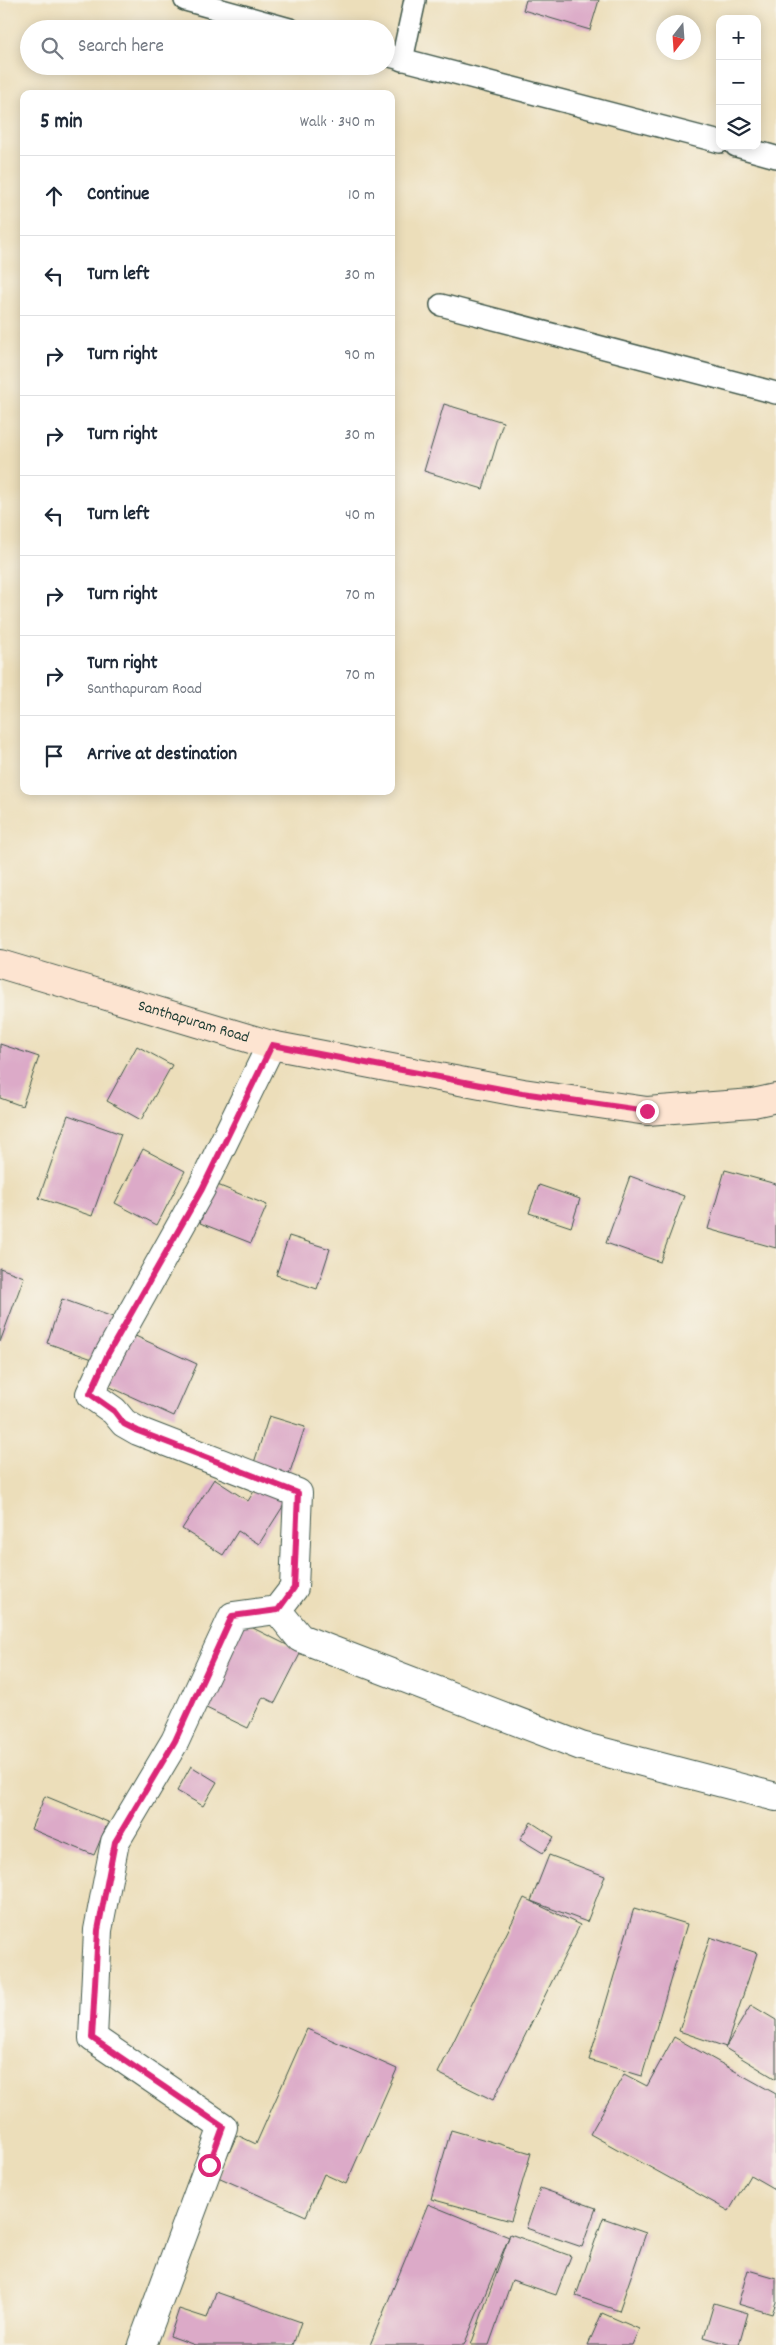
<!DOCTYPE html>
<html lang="en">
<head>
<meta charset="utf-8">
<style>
	body { margin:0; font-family:Dekko,sans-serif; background:#f6f6f7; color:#1f2937 }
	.controls { position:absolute; right:15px; top:15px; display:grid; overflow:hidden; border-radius:10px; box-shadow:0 2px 12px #0003 }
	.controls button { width:45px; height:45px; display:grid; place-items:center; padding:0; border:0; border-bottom:1px solid #e0e1e3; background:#fff; color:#1f2937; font:25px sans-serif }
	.compass { position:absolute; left:656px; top:15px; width:45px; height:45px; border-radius:50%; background:#fff; box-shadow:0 2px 12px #0003; rotate:197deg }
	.stop { position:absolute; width:15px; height:15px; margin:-11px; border:4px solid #db2777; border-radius:50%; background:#fff }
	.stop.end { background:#db2777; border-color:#fff; box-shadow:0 1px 5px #0008 }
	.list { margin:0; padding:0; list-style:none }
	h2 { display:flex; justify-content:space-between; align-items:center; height:65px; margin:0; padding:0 20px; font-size:21px }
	h2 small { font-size:16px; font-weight:400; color:#747a83 }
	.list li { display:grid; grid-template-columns:32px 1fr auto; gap:15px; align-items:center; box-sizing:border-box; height:80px; padding:0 20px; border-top:1px solid #e0e1e3 }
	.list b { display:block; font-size:19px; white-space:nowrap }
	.list p { margin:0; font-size:16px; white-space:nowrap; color:#747a83 }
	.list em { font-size:16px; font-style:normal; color:#747a83 }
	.icon { flex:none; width:28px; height:28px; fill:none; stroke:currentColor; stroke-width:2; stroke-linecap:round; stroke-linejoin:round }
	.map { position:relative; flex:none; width:776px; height:2345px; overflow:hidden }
	.search { position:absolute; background:#fff; box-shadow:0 2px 12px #0003; left:20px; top:20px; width:375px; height:55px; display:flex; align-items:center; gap:12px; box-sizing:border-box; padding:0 18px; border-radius:28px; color:#747a83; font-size:19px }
	.panel { position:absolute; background:#fff; box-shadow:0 2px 12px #0003; left:20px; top:90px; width:375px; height:705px; border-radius:10px }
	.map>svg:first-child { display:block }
</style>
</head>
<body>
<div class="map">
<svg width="776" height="2345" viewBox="0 0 776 2345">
	<rect width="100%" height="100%" fill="#f7f3e8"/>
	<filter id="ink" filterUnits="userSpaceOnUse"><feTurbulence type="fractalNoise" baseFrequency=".02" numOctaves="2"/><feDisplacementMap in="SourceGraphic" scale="10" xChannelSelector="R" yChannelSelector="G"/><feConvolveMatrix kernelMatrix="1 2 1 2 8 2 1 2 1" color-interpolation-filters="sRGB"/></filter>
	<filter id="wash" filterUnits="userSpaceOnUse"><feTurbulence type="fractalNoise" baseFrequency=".0096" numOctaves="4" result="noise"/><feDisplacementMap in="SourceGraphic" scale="20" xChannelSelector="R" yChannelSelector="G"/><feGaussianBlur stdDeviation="1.12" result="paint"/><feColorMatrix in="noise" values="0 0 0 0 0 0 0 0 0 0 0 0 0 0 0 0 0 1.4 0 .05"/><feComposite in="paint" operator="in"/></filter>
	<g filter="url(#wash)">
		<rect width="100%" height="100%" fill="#ecdeba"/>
		<g id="blocks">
			<g fill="#dcaac8">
				<polygon points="526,0 599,0 590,30 523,10"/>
				<polygon points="444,404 503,422 483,489 424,471"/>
				<polygon points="0,1044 39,1057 22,1106 0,1098"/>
				<polygon points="137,1046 172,1065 141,1120 107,1101"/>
				<polygon points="68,1115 121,1134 92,1216 39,1198"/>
				<polygon points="143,1149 185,1171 157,1225 115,1203"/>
				<polygon points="725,1170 776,1184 776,1248 708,1229"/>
				<polygon points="630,1176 684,1196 660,1262 606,1243"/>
				<polygon points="215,1184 267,1205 251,1243 200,1223"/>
				<polygon points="539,1185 580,1199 571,1227 529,1213"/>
				<polygon points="289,1236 330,1249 317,1289 276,1275"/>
				<polygon points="0,1268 24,1277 0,1342"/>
				<polygon points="62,1299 113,1317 98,1361 47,1343"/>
				<polygon points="131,1334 197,1364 174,1416 108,1386"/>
				<polygon points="269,1416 305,1427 287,1481 252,1469"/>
				<polygon points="214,1479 248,1501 259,1483 287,1500 259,1544 238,1531 223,1555 182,1529"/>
				<polygon points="239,1621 301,1652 275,1703 263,1697 248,1728 198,1704"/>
				<polygon points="191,1766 217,1782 203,1806 177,1791"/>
				<polygon points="45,1796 108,1822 94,1855 31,1829"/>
				<polygon points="531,1822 554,1837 543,1853 520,1839"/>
				<polygon points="549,1855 605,1876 587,1922 531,1901"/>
				<polygon points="524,1898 580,1925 493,2100 438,2073"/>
				<polygon points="634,1908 687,1924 642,2076 589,2060"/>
				<polygon points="710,1937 757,1953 726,2047 679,2031"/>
				<polygon points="751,2005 776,2020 776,2079 725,2048"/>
				<polygon points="307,2029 397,2069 346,2184 324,2174 306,2216 218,2177 237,2135 256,2144"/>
				<polygon points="674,2037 776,2094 776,2190 750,2175 729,2211 590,2134 624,2074 647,2086"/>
				<polygon points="451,2130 531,2153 511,2221 431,2199"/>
				<polygon points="540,2188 596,2208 582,2247 526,2228"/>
				<polygon points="428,2204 509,2237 464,2345 370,2345"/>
				<polygon points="603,2218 646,2233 619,2311 576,2296"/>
				<polygon points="510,2234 571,2256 556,2295 512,2280 489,2345 471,2345"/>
				<polygon points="748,2270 776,2278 776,2302 772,2314 738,2304"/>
				<polygon points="216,2292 301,2322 293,2345 195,2345 170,2336 179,2309 207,2318"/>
				<polygon points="714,2303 748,2313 739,2345 731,2345 704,2337"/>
				<polygon points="602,2313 639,2329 632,2345 588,2345"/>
			</g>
		</g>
	</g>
	<g filter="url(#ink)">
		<use href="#blocks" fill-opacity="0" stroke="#3e5548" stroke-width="1"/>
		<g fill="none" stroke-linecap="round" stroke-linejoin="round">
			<defs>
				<g id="service">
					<polyline points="185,0 290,29"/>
					<polyline points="386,55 720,142"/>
					<polyline points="402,60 415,0"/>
					<polyline points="736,146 776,157"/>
					<polyline points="441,305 776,393"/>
				</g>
				<g id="minor">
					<polyline points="277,1610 300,1638 581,1746 776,1797"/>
					<polyline points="142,2345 223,2127 93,2038 98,1930 115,1842 175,1741 233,1616 277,1610 294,1588 298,1493 138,1431 124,1423 114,1411 90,1394 109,1354 201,1189 271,1045"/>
				</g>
				<g id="secondary">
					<path id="s1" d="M0,964L271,1045L523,1093L647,1111L753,1103L776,1098"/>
				</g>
			</defs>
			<use href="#service" stroke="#3e5548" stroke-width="24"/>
			<use href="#minor" stroke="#3e5548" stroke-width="30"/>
			<use href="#secondary" stroke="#3e5548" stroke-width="30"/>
			<use href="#service" stroke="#fff" stroke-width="21"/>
			<use href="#minor" stroke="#fff" stroke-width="28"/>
			<use href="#secondary" stroke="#fde4d1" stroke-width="28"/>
		</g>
	</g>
	<g fill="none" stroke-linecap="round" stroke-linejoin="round" filter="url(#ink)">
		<polyline stroke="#db2777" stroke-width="6" points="209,2165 223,2127 92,2038 98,1930 115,1842 175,1741 232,1616 278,1610 294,1588 298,1493 138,1431 124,1424 114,1411 90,1394 108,1354 202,1189 272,1045 522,1093 647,1111"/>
	</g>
	<g text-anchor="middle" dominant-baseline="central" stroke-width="4" stroke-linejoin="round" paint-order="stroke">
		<g font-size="16" fill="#1f3d34" stroke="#f7f3e8">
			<text stroke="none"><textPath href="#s1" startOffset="202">Santhapuram Road</textPath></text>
		</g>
	</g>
</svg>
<div class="controls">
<button>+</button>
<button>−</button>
<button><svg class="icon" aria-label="layers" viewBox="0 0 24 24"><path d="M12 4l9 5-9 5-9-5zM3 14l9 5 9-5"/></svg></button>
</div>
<svg class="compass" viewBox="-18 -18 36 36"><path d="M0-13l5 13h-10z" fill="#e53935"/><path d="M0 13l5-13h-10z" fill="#747a83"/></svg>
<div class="stop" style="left:209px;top:2165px"></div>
<div class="stop end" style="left:647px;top:1111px"></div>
<div class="search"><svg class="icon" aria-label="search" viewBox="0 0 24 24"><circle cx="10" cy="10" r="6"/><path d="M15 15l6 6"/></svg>Search here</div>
<section class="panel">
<h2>5 min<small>Walk · 340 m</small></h2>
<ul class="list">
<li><svg class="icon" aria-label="ahead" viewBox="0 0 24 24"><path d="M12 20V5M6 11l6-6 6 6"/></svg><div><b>Continue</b></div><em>10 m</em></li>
<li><svg class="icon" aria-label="left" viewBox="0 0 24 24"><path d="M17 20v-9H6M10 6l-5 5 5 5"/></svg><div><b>Turn left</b></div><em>30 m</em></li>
<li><svg class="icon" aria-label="right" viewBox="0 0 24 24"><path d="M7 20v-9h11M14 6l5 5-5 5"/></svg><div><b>Turn right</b></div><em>90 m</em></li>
<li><svg class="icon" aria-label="right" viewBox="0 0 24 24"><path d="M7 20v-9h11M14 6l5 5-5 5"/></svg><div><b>Turn right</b></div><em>30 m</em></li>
<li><svg class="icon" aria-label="left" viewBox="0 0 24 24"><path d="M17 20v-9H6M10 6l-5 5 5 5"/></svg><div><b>Turn left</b></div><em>40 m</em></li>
<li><svg class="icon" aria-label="right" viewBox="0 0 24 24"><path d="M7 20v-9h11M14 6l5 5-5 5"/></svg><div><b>Turn right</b></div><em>70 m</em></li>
<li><svg class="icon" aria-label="right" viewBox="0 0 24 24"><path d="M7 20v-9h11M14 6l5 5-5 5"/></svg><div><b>Turn right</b><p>Santhapuram Road</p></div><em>70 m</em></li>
<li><svg class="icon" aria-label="arrive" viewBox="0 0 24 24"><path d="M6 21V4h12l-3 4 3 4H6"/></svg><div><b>Arrive at destination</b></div></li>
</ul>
</section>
</div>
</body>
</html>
